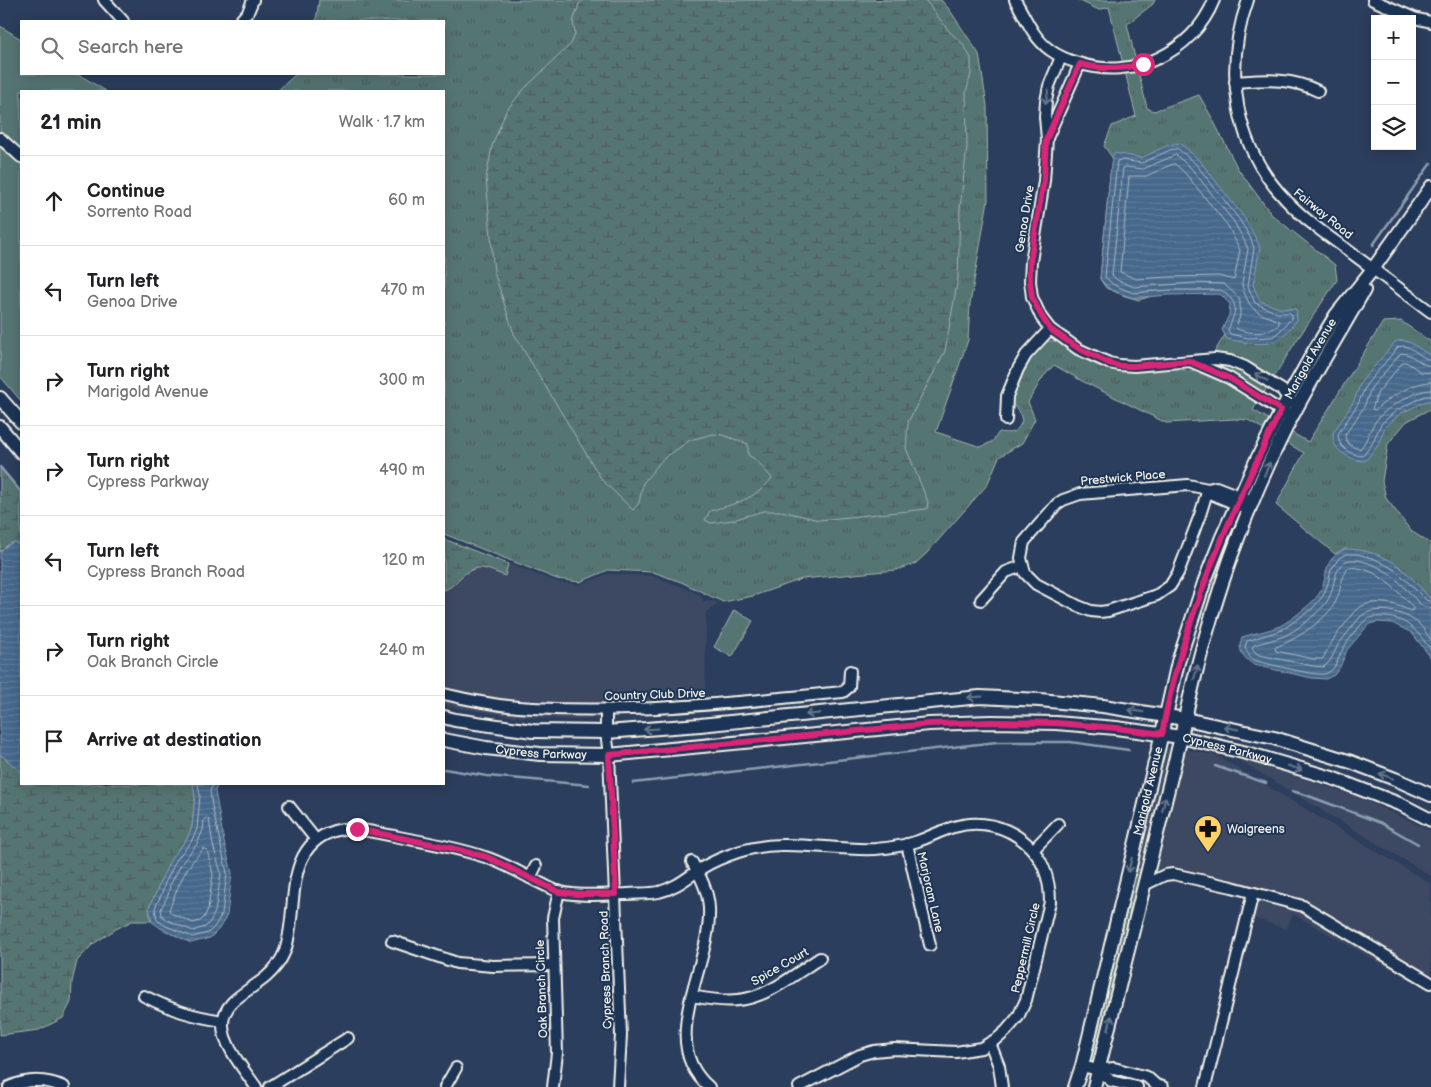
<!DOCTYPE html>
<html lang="en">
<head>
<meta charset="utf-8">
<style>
	body { margin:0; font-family:"Balsamiq Sans",sans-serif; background:#f6f6f6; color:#202124 }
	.controls { position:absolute; right:15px; top:15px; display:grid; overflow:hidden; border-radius:0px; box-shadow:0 2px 12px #0003 }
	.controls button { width:45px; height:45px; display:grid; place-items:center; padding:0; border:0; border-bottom:1px solid #e0e0e0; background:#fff; color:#202124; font:25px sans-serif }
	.stop { position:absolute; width:15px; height:15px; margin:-11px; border:4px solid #db2777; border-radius:50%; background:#fff }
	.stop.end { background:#db2777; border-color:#fff; box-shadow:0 1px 5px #0008 }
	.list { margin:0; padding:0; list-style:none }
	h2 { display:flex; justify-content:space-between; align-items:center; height:65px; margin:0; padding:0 20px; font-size:21px }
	h2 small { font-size:16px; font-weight:400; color:#757577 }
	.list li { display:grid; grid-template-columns:32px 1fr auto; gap:15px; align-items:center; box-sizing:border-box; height:90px; padding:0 20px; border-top:1px solid #e0e0e0 }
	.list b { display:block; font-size:19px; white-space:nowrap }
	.list p { margin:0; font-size:16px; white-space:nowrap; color:#757577 }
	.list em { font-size:16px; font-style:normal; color:#757577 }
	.icon { flex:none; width:28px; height:28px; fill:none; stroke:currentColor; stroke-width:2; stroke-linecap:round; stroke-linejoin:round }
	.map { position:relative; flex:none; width:1431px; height:1087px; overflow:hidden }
	.search { position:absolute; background:#fff; box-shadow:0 2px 12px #0003; left:20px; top:20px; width:425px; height:55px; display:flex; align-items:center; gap:12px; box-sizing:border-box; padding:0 18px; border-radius:0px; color:#757577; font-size:19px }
	.panel { position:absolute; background:#fff; box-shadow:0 2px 12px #0003; left:20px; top:90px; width:425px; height:695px; border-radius:0px }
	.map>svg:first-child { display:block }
</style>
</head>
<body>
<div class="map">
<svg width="1431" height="1087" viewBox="0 0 1431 1087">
	<defs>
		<pattern id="grass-tufts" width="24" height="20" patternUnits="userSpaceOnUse" patternTransform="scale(1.25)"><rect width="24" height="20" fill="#547473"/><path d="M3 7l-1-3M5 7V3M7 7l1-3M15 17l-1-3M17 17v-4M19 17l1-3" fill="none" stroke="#4e5c5a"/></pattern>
		<pattern id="wetland-marsh" width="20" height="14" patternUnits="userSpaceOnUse" patternTransform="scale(1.25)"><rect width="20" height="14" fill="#547473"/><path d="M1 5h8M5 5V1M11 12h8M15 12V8" fill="none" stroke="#4e5c5a"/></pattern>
		<pattern id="water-rules" width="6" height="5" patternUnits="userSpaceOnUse" patternTransform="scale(1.25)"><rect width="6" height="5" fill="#45678b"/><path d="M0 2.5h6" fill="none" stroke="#607d9b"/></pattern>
	</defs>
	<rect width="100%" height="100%" fill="#2c3e5d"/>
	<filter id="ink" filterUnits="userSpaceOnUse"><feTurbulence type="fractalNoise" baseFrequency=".02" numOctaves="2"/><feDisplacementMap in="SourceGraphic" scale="10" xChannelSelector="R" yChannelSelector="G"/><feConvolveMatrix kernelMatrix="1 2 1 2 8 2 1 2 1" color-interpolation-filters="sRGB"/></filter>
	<g filter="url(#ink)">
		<g fill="#3e4964">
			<polygon points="508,564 556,582 579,585 608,574 652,576 680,586 700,595 704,602 713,601 718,603 706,612 705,701 610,705 533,704 474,696 444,689 444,590 450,588 474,568 484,568 505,575"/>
			<polygon points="444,698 602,714 602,719 569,720 511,716 450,707 444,705"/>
			<polygon points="1163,747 1174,748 1144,871 1134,868"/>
			<polygon points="1182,749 1215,755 1431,884 1431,978 1305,902 1151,873"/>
			<polygon points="1239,760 1262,765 1316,783 1362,799 1431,831 1431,876"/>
			<polygon points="1255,898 1301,910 1431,988 1431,991 1293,914 1286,929 1251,917"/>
		</g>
		<g fill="url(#grass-tufts)" stroke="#a4b2ae">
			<path d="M319,0H941L949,9L979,54L987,106L988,200L970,304L968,340L936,432L981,447L993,441L999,432C1012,434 1017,433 1022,421L1020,413L1011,402C1014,376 1029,360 1045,341H1056L1090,362L1116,370L1144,371L1173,368L1202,373L1229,328L1236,308L1224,295L1202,291L1164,292L1139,300L1125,296L1106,288L1100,279L1110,175L1116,163L1104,146L1112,126L1136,116L1109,7L1099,10L1078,0H1155L1153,4L1127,24L1147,108L1154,111L1199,95L1211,116L1238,169L1272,215L1335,265L1337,280L1295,343L1253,410L1308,442L1383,322L1401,321L1431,342V411H1426L1406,422L1388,444L1382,481L1386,498L1411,531L1431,544V599L1400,567L1345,549L1335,554L1276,505L1304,453L1248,420L1234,419L1166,423L1082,381L1054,365L1043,377L1028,402L1035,419L1022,443L999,457L987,485L927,553L915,564L896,570L802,579L753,596L723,602L681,582L653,572L608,570L580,582L557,579L444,534V91H277L296,74H444V21H316Z"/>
			<polygon points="1134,868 1144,871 1096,1065 1087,1063"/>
		</g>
		<g fill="url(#wetland-marsh)" stroke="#a4b2ae">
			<path d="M584,0H925L949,31L963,44L971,58V74L966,92L967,147L960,208L958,278L945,351L908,422L906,448L928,502L927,509L819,520L781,511H763L733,520L711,523L705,520L710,511C736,503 755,500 772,478L756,460L748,455V444L723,435L713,434L690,440L662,460L643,483L639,503L633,510L602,480L514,334L494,272L486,178L492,146L506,111L523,90L571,44L575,34L573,22L579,4Z"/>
			<polygon points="0,466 21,492 21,546 14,542 6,546 0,552"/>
			<path d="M444,539L508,564L505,576C484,568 478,562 460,578C455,583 451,588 444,590Z"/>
			<polygon points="0,754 21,772 21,784 193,784 195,795 192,827 187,839 179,848 160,882 157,891 152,901 149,908 151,921 132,921 116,929 93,944 77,961 72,982 71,1002 63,1018 39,1030 0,1035"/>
		</g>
		<g fill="#547473" stroke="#a4b2ae">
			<polygon points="0,26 21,39 21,74 78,74 106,91 21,91 21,151 0,132"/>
			<polygon points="0,144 21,163 21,401 0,376"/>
			<polygon points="734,610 753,621 732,657 714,647"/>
		</g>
		<g fill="url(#water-rules)" stroke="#8b9eb0">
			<path d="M1180,143L1199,160L1243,216L1254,235L1260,247L1253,285L1260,301L1279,308L1296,309L1297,320C1291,327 1283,338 1274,342C1262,346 1239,342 1227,339L1222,330L1229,315L1230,304L1220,294L1169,295L1133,298L1111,290L1100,279L1111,164L1114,153L1141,158L1168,145Z"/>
			<path d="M1402,340L1411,343L1431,356V401H1427L1401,413L1385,427L1377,447L1365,461C1355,461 1341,455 1335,445C1333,442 1333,437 1333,433L1354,401L1361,382L1395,342Z"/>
			<polygon points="14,542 21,546 21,772 0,754 0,552 6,546"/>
			<path d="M1345,549C1364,549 1384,555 1400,567C1411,576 1420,588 1430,598L1431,658L1412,633L1392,623L1378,622L1369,624L1347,650L1340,667L1334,675L1326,679L1312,678L1254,665C1243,657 1237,651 1242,637C1254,633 1268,631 1280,626C1290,621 1313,603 1319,594C1330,575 1320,562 1345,549Z"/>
			<polygon points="193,784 218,784 215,791 224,842 232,873 227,915 219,929 210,938 191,943 162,929 152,922 149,908 152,901 157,891 160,882 172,857 187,839 192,827 195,795"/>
		</g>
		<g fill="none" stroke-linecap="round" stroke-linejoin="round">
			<g stroke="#aebac3" stroke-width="1">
				<path d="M1178,149L1196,164L1239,219L1250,237L1254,248L1248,286L1255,303L1277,313H1290L1292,315L1291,319L1280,331L1272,337L1248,338L1230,334L1228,330C1236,311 1240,303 1221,290H1169L1133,293L1114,285L1105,277L1117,161L1120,160L1142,163L1170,150Z"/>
				<path d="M1176,155L1191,168L1234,222L1244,240L1248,249L1242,283C1242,289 1245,294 1247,299C1253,314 1266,315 1279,321V324C1269,335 1250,334 1237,329L1236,327L1240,316V301L1237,296L1224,284L1194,283L1134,287L1117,280L1112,275L1123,168L1125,167L1143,169Z"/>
				<polygon points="1173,164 1175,164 1185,173 1228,226 1240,250 1234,280 1219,276 1168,277 1136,279 1120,272 1129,177 1131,176 1146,176"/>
				<path d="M1431,360C1419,358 1410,342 1398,347L1366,385L1358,404L1338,434C1338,436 1339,441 1340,443C1343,450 1355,456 1363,456L1372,444L1381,424L1397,410L1425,396H1431"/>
				<path d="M1431,366C1420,365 1412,353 1401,353L1371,388L1364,407L1345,435C1345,443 1353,448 1360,449C1368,440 1369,430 1376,421C1385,408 1415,390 1431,390"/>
				<path d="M1431,373L1421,372L1406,362H1403L1378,392L1372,409L1375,410C1389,398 1412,382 1431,382"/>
				<path d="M1348,568C1374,564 1396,590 1413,607V610L1410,611C1395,603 1372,598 1357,609C1352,613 1349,619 1345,624C1336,635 1330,644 1324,657L1322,659H1314L1276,651L1275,648L1276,647C1295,640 1327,620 1336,601C1341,590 1341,578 1348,568Z"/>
				<path d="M1431,602L1426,600L1397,571L1375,559L1357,554H1346L1339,558L1331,570L1328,583L1323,596L1312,609L1282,630L1247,641L1245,647L1250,657L1256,661C1270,664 1314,676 1325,674C1336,671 1338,658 1343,649C1345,644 1362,622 1367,619C1373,616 1380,617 1386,617C1409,619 1418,633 1431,650"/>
				<path d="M1431,608L1425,607L1421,605C1412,596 1404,586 1394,577C1385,569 1352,552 1342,564C1332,575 1335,591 1326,603C1317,614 1296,631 1284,636C1274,640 1264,642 1254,645L1252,648L1255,652L1259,655L1313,666L1324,667L1330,661L1338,645L1360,617C1375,604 1405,612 1419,624C1424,628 1427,635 1431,640"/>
				<polyline points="198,784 200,796 197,829 191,842 177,859 165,883 162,893 155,908 157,920 164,925 192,937 208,933 215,926 222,914 227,873 212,806 210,791 213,784"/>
				<polygon points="207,818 209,820 213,845 221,873 215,912 210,922 205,927 193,931 167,920 162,916 161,909 168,895 170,885 182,863 197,844 203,830 204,820"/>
				<path d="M203,849H205L207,850L213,874L208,909L204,918L200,921L193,923L171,913L169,910C175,895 180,879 190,865C194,859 199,855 203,849Z"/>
			</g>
			<g stroke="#8b9eb0" stroke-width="2.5">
				<polyline points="1373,245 1431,163"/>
				<polyline points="0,467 21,492"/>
				<polyline points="1215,766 1266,783"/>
				<polyline points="444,769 487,776 589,785"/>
				<polyline points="633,783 997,742 1070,742 1129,750"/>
				<polyline points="1292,791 1306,795 1381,823 1418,844"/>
			</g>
			<defs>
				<g id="minor">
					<polyline points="104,0 123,21"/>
					<path d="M1015,0C1026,18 1033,38 1050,50C1058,56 1068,60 1078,63C1132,81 1193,53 1214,0"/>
					<path d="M1248,0C1223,70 1234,147 1287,201C1304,219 1325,234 1346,249C1374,270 1403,291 1431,312"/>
					<polyline points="1373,0 1414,18 1431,22"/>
					<polyline points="240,21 248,12 253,0"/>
					<polyline points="1061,57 1049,86 1046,101 1045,117 1047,139 1044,181 1031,262 1030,281 1032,297 1041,317 1050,329 1063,338 1078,349 1109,363 1119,365 1134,366 1215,359 1230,361 1245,367 1282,390 1291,402"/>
					<path d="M1235,82C1265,80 1290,77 1318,91"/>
					<polyline points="1048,136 1080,64"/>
					<polyline points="0,138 21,157"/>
					<polyline points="1192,362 1229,378 1286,414"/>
					<polyline points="1006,420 1007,396 1018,369 1026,355 1050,329"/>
					<polyline points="1208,489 1200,515 1178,573 1170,586 1157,595 1108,611 1100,612 1091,611 1078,606 1036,584 1025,573 1021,558 1024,542 1057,504 1063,500 1080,494 1188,485 1208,489 1216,487 1247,499"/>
					<polyline points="1208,489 1214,495 1250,510"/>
					<polyline points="981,600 1006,572 1022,566"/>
					<path d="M444,694C473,701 503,707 533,708C637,714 740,702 843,692L849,687L850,671"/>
					<polyline points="606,710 606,732 609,755 621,1035 618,1087"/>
					<polyline points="289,806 316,840"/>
					<polyline points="907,844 930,945"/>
					<polyline points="1033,850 1058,824"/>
					<path d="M692,862C701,877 708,891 709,908C712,966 655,1041 709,1087"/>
					<polyline points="530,878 536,866"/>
					<polyline points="1144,885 1165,875 1173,874 1232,887 1303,906 1431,983"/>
					<polyline points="392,941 457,963 493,966 554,965"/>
					<path d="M144,996C172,1010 191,1016 223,1021"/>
					<path d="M692,996C707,999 723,1002 738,1000C769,997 795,974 820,958"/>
					<polyline points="990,1043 999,1066 1002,1087"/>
					<polyline points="1082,1066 1098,1070 1114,1068 1147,1077 1156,1085 1163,1087"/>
					<polyline points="1098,1070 1111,1081 1137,1087"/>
					<path d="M9,1087C27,1079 46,1079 64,1087"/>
					<path d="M256,1087C245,1071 222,1044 223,1024C223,1000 250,991 266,977C274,970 281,961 285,951C299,911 282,847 334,831C353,825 375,833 394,836C424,842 456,847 485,857C504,863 522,874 540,883C547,886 553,890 560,892C581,897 605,894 626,894C637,893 649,894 659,892C676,888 688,877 702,868C713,861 726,856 738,852C783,837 829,851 875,849C889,848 904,846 918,841C930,837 942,830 954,827C979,819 1007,826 1026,843C1043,858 1050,880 1050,902L1026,1000L1018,1017L1006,1031L998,1038L981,1048L956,1052L894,1049L874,1051L860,1055L799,1087"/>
					<polyline points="270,1087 348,1038"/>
					<polyline points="445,1087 456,1068"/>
					<polyline points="553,1087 557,1053 553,918 559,891"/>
					<polyline points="1205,1087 1253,893"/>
				</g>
				<g id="major">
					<polyline points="0,398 21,422"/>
					<polyline points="0,427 21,452"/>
					<polyline points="444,717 455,720 533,731 606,732 700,725 980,697 1040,700 1103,706 1185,719 1274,738 1351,762 1395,779 1431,795"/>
					<path id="s1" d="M444,740L486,748L540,754L609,755L929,724L991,722L1056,723L1116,728L1181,737L1247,753L1332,778L1402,805L1431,820"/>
					<path id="s2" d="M1075,1087L1082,1066L1162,733L1178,662L1204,583L1222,537L1256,461L1288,398L1313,353L1336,315L1373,269L1431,187"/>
					<path d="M1094,1087L1181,737C1203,631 1237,525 1286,428C1310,381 1338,336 1364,290"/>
				</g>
			</defs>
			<use href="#minor" stroke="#f4f1e8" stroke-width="14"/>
			<use href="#major" stroke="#f4f1e8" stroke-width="16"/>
			<use href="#minor" stroke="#1d3557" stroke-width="10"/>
			<use href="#major" stroke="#1d3557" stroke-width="12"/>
		</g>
		<defs><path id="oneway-shaft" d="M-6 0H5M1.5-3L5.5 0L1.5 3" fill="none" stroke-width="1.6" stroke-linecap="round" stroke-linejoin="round" transform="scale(1.25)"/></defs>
		<g stroke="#68778a">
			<use href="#oneway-shaft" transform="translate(1047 97) rotate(100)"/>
			<use href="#oneway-shaft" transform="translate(1261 377) rotate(-149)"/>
			<use href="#oneway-shaft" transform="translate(1267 469) rotate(-66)"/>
			<use href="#oneway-shaft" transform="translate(1196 672) rotate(-75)"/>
			<use href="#oneway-shaft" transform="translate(975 697) rotate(176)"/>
			<use href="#oneway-shaft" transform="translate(1136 711) rotate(-171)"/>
			<use href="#oneway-shaft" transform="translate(813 714) rotate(174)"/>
			<use href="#oneway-shaft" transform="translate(1231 728) rotate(-168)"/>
			<use href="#oneway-shaft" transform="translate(651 729) rotate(176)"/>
			<use href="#oneway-shaft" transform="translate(1295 768) rotate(17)"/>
			<use href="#oneway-shaft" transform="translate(1386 776) rotate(-159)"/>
			<use href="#oneway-shaft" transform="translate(1164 804) rotate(-76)"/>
			<use href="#oneway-shaft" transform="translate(1130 865) rotate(104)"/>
			<use href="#oneway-shaft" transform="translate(1110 1023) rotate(-76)"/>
		</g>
	</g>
	<g fill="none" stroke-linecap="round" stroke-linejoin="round" filter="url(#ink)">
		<path stroke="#db2777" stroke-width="6" d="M357,829L451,848L487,857L559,892L577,894H616L609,755L929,724L991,722L1056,723L1116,728L1162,734C1182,619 1231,514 1281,410L1229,378L1189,361L1134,366H1119L1109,363L1078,348L1063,338L1050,329L1042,317L1032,297L1030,281V262L1044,180L1046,140L1080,64C1101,70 1122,69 1143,64"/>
	</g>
	<defs>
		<symbol id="pharmacy-pin" viewBox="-11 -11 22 30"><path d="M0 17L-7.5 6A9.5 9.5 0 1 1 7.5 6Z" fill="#ffd166" stroke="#1d3557"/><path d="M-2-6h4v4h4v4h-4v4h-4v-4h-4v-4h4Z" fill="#111"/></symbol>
	</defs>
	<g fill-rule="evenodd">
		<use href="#pharmacy-pin" x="1192" y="813" width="32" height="43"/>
	</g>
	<g text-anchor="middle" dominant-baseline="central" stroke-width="4" stroke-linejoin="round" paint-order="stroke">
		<g font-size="12" fill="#f4f1e8" stroke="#1d3557">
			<text transform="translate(1323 214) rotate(39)">Fairway Road</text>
			<text transform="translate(1025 219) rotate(-81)">Genoa Drive</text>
			<text stroke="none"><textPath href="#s2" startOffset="769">Marigold Avenue</textPath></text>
			<text transform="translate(1123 478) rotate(-5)">Prestwick Place</text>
			<text transform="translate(655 695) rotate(-2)">Country Club Drive</text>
			<text stroke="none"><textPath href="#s1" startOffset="788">Cypress Parkway</textPath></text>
			<text stroke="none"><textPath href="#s1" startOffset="98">Cypress Parkway</textPath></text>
			<text stroke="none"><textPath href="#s2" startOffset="305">Marigold Avenue</textPath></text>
			<text transform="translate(930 892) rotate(77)">Marjoram Lane</text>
			<text transform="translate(1026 948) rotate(-77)">Peppermill Circle</text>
			<text transform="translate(780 967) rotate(-30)">Spice Court</text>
			<text transform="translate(606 970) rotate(-92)">Cypress Branch Road</text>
			<text transform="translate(542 989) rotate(-92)">Oak Branch Circle</text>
		</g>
		<g font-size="12" fill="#f4f1e8" stroke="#1d3557" text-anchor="start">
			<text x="1227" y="829">Walgreens</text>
		</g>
	</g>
</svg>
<div class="controls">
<button>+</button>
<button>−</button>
<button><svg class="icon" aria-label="layers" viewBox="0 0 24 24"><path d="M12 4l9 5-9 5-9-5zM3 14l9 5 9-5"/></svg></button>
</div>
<div class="stop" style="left:1143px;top:64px"></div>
<div class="stop end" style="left:357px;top:829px"></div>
<div class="search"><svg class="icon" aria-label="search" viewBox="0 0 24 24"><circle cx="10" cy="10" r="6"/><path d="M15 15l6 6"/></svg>Search here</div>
<section class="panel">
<h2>21 min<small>Walk · 1.7 km</small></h2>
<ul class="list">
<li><svg class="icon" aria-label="ahead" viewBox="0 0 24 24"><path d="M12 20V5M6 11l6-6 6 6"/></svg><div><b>Continue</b><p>Sorrento Road</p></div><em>60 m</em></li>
<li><svg class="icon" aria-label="left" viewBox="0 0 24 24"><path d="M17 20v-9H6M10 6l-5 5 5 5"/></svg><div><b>Turn left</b><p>Genoa Drive</p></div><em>470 m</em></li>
<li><svg class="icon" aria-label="right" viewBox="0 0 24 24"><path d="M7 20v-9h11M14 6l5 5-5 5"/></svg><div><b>Turn right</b><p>Marigold Avenue</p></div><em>300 m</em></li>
<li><svg class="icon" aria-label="right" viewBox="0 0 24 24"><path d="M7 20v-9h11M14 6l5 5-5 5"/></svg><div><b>Turn right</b><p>Cypress Parkway</p></div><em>490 m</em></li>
<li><svg class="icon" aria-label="left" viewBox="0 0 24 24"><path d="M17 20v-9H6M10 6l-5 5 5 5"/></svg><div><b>Turn left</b><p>Cypress Branch Road</p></div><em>120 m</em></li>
<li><svg class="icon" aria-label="right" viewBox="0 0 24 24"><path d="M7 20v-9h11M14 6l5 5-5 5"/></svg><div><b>Turn right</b><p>Oak Branch Circle</p></div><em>240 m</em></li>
<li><svg class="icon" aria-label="arrive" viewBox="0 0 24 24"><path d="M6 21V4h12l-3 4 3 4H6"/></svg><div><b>Arrive at destination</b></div></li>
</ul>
</section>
</div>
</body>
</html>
